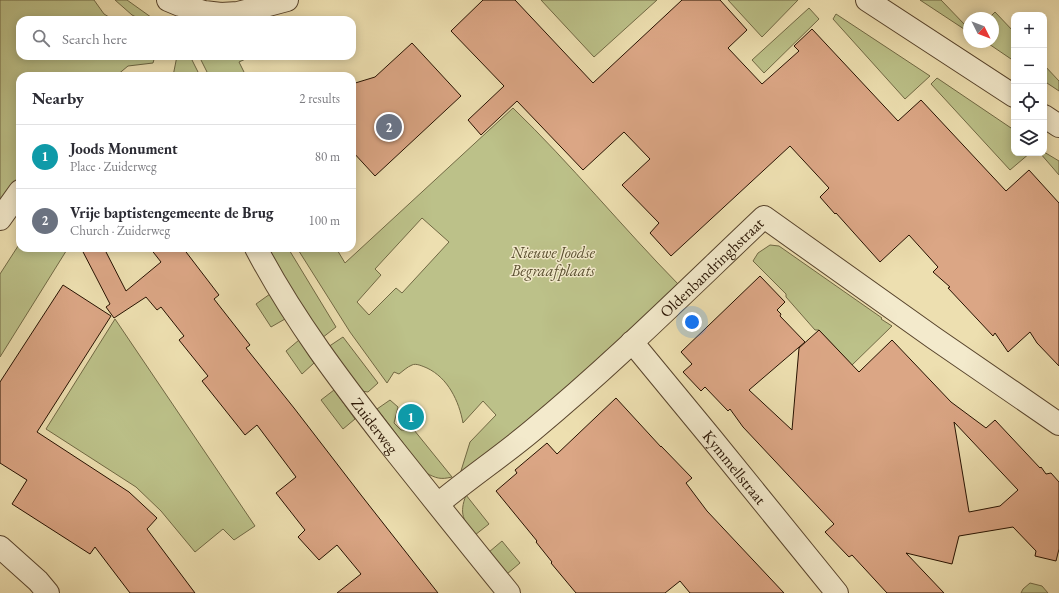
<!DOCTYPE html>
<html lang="en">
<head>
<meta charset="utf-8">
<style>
	body { margin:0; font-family:"EB Garamond",serif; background:#f7f7f7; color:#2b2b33 }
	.controls { position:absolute; right:12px; top:12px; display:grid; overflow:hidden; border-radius:8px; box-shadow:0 2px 10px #0003 }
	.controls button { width:36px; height:36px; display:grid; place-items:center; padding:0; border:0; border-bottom:1px solid #e1e1e2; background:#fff; color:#2b2b33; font:20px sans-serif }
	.compass { position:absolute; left:963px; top:12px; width:36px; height:36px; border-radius:50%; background:#fff; box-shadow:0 2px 10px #0003; rotate:132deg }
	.you { position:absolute; left:692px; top:322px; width:14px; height:14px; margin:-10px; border:3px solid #fff; border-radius:50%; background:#1a73e8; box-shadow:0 0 0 6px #1a73e833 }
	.badge { display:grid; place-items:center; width:26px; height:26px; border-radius:50%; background:#8f2418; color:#fff; font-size:13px; font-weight:700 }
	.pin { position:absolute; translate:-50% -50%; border:2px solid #fff; box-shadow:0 1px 4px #0006 }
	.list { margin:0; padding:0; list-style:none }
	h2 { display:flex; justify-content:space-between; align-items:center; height:52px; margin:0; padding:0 16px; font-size:17px }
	h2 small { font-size:13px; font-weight:400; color:#7c7c81 }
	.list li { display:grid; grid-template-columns:26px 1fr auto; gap:12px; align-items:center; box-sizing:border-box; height:64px; padding:0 16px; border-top:1px solid #e1e1e2 }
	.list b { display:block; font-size:15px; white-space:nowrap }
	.list p { margin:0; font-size:13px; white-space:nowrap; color:#7c7c81 }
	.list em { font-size:13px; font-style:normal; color:#7c7c81 }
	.icon { flex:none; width:22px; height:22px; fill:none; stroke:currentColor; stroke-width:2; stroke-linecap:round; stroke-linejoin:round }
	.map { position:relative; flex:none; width:1059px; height:593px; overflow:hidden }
	.search { position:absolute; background:#fff; box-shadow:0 2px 10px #0003; left:16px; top:16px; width:340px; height:44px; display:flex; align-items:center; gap:10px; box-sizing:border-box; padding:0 14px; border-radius:12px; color:#7c7c81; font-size:15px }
	.panel { position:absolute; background:#fff; box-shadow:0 2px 10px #0003; left:16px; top:72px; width:340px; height:180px; border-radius:12px }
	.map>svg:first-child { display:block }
</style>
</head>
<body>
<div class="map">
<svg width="1059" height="593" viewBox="0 0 1059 593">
	<rect width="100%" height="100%" fill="#eddfb0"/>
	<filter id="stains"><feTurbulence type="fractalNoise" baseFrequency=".005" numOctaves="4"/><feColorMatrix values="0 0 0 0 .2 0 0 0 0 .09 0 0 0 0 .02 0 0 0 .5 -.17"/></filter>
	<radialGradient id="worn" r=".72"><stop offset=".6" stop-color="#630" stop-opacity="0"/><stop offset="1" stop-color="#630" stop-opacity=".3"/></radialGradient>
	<g fill="#bcc189" stroke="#716944" fill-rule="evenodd">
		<polygon points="0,0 94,0 104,14 114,20 20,20 20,56 155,56 153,63 128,66 116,76 20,76 20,174 0,204"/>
		<polygon points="115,0 127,0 155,20 142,20 132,15"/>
		<polygon points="541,0 657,0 594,57"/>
		<polygon points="728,0 798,0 762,37"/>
		<polygon points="920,0 941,0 966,26 964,29"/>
		<polygon points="809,8 819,19 764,73 752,60"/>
		<polygon points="995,12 1014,32 1014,61 986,42 993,42 993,18 989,18"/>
		<polygon points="836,14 930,76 905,99 833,19"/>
		<polygon points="177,56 190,56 200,76 173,76"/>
		<polygon points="199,56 252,56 239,62 246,76 209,76"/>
		<polygon points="1044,65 1059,81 1059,91 1044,81"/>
		<polygon points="937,78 1014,130 1014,153 1030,153 1010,170 931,84"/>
		<path d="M513,108C571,164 622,227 679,285L563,393L460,474L470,442L496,415L483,401L463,423C459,401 448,378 427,368C422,366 416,363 412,365C407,367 403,371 399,374L394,372L387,383L350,332L297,248H336L345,263ZM422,218L449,242L402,293L396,288L369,315L357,302L381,275L375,269Z"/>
		<polygon points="1044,152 1059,161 1059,175 1040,153 1044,153"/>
		<polygon points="20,243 20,248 68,248 0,357 0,274"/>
		<polygon points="770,245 779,246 882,318 881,319 892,326 852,365 819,330 815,330 786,297 786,294 753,261 758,253"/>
		<polygon points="278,248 288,248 336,327 322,338 297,299 270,253"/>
		<polygon points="270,294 285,319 271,327 256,304"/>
		<polygon points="115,319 255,526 234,540 223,529 195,552 161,511 136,487 46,429"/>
		<polygon points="343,337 378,383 368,392 361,391 328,347"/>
		<polygon points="299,340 314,363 302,374 286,351"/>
		<polygon points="334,390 355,419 343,429 321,400"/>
		<path d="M390,400L398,407L394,423L401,430H414L452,477C440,480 436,478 426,473L377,409Z"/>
		<path d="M466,495L489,524L475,535C463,520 459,514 466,495Z"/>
		<polygon points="502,541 520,563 507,574 489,552"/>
		<polygon points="1030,583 1042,586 1048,593 1021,593 1023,589"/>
	</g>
	<g fill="#dba685" stroke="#261100" fill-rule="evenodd">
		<polygon points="483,0 515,0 593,83 682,0 720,0 747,30 728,48 762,84 799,51 794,46 812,29 898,121 921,100 1006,191 1029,170 1059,203 1059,366 1037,343 1030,332 1008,352 995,333 993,336 948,288 950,287 933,272 938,267 909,235 880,262 836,213 835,214 820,197 829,188 790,146 671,256 650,233 659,223 622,185 650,159 624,132 583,170 517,101 481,135 468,120 504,86 451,31"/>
		<polygon points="412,43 461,96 375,176 352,151 352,84 375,77"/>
		<polygon points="81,248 104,248 126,291 161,262 150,248 183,248 219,295 214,299 250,345 246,348 294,408 361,495 438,593 337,593 361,574 337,545 319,560 298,537 305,530 276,493 296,477 257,425 245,435 202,381 208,376 179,340 184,336 161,307 157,310 146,297 114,318 106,307 110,304"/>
		<path d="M760,276L785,302L777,310L781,314L780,316L805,342L749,390L792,430L799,348L819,330L859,372L892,340L951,402L986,428L995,420L1040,468L1041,467L1046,474L1051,473L1059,482V549L1056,561L1035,556L1036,551L1013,527L959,536L952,564L906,553L944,593H887L852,555L849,557L825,532L834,524L743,427L730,409L728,411L705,387L701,391L683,372L692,364L681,352ZM954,422L1018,490L1000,506L969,512Z"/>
		<polygon points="63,285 111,316 37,432 129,492 157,518 147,529 195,593 130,593 95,547 90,554 12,504 27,480 0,463 0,382"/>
		<polygon points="616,398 661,447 661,446 692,478 686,483 707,511 784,593 690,593 680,581 665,593 576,593 551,563 552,562 536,542 537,541 496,491 517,473 515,470 547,443 557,454"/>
	</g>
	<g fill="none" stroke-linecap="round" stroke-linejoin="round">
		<defs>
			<g id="minor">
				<polyline points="0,219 20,191"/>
				<path id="s1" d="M256,248C293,319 342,383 391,446C430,495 469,544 509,593"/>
				<path id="s2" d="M632,342L712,439L837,593"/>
				<path id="s3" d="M438,504C469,478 502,456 533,430C614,363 688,289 764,217L934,338L1059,424"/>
				<polyline points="0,547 38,581 48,593"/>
			</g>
			<g id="tertiary">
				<polyline points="168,0 180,5 204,12 221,14 238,13 287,0"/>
				<polyline points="867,0 1014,96"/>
				<polyline points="1044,116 1059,126"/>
			</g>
		</defs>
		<use href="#minor" stroke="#58442c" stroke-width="24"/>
		<use href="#tertiary" stroke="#58442c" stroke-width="24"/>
		<use href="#minor" stroke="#f3eacc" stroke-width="22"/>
		<use href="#tertiary" stroke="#f3eacc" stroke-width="22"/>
	</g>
	<g text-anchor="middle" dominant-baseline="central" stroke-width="3" stroke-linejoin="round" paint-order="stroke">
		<g font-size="16" font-style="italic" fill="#5a4f30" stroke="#f3eacc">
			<text x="553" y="252">Nieuwe Joodse<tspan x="553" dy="18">Begraafplaats</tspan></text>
		</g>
		<g font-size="16" fill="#261100" stroke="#f3eacc">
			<text stroke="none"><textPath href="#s3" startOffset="362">Oldenbandringhstraat</textPath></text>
			<text stroke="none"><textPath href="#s1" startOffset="214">Zuiderweg</textPath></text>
			<text stroke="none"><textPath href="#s2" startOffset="162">Kymmellstraat</textPath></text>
		</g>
	</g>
	<rect width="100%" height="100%" filter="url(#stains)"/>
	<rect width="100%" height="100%" fill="url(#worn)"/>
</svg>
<div class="controls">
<button>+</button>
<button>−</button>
<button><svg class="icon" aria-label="locate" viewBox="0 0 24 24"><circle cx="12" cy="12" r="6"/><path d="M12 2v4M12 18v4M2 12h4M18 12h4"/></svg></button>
<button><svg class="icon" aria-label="layers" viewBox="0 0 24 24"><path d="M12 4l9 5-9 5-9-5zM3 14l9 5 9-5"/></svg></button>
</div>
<svg class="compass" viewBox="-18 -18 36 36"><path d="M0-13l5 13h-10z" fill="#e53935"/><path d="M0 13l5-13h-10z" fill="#7c7c81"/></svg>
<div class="you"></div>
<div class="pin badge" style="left:411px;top:417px;background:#0f9aa8">1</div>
<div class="pin badge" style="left:389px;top:127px;background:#6b7280">2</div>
<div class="search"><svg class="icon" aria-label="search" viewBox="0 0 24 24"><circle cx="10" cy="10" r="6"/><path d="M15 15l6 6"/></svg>Search here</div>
<section class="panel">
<h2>Nearby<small>2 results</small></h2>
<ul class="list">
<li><span class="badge" style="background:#0f9aa8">1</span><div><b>Joods Monument</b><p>Place · Zuiderweg</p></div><em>80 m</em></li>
<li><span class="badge" style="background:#6b7280">2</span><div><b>Vrije baptistengemeente de Brug</b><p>Church · Zuiderweg</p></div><em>100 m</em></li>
</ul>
</section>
</div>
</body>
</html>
